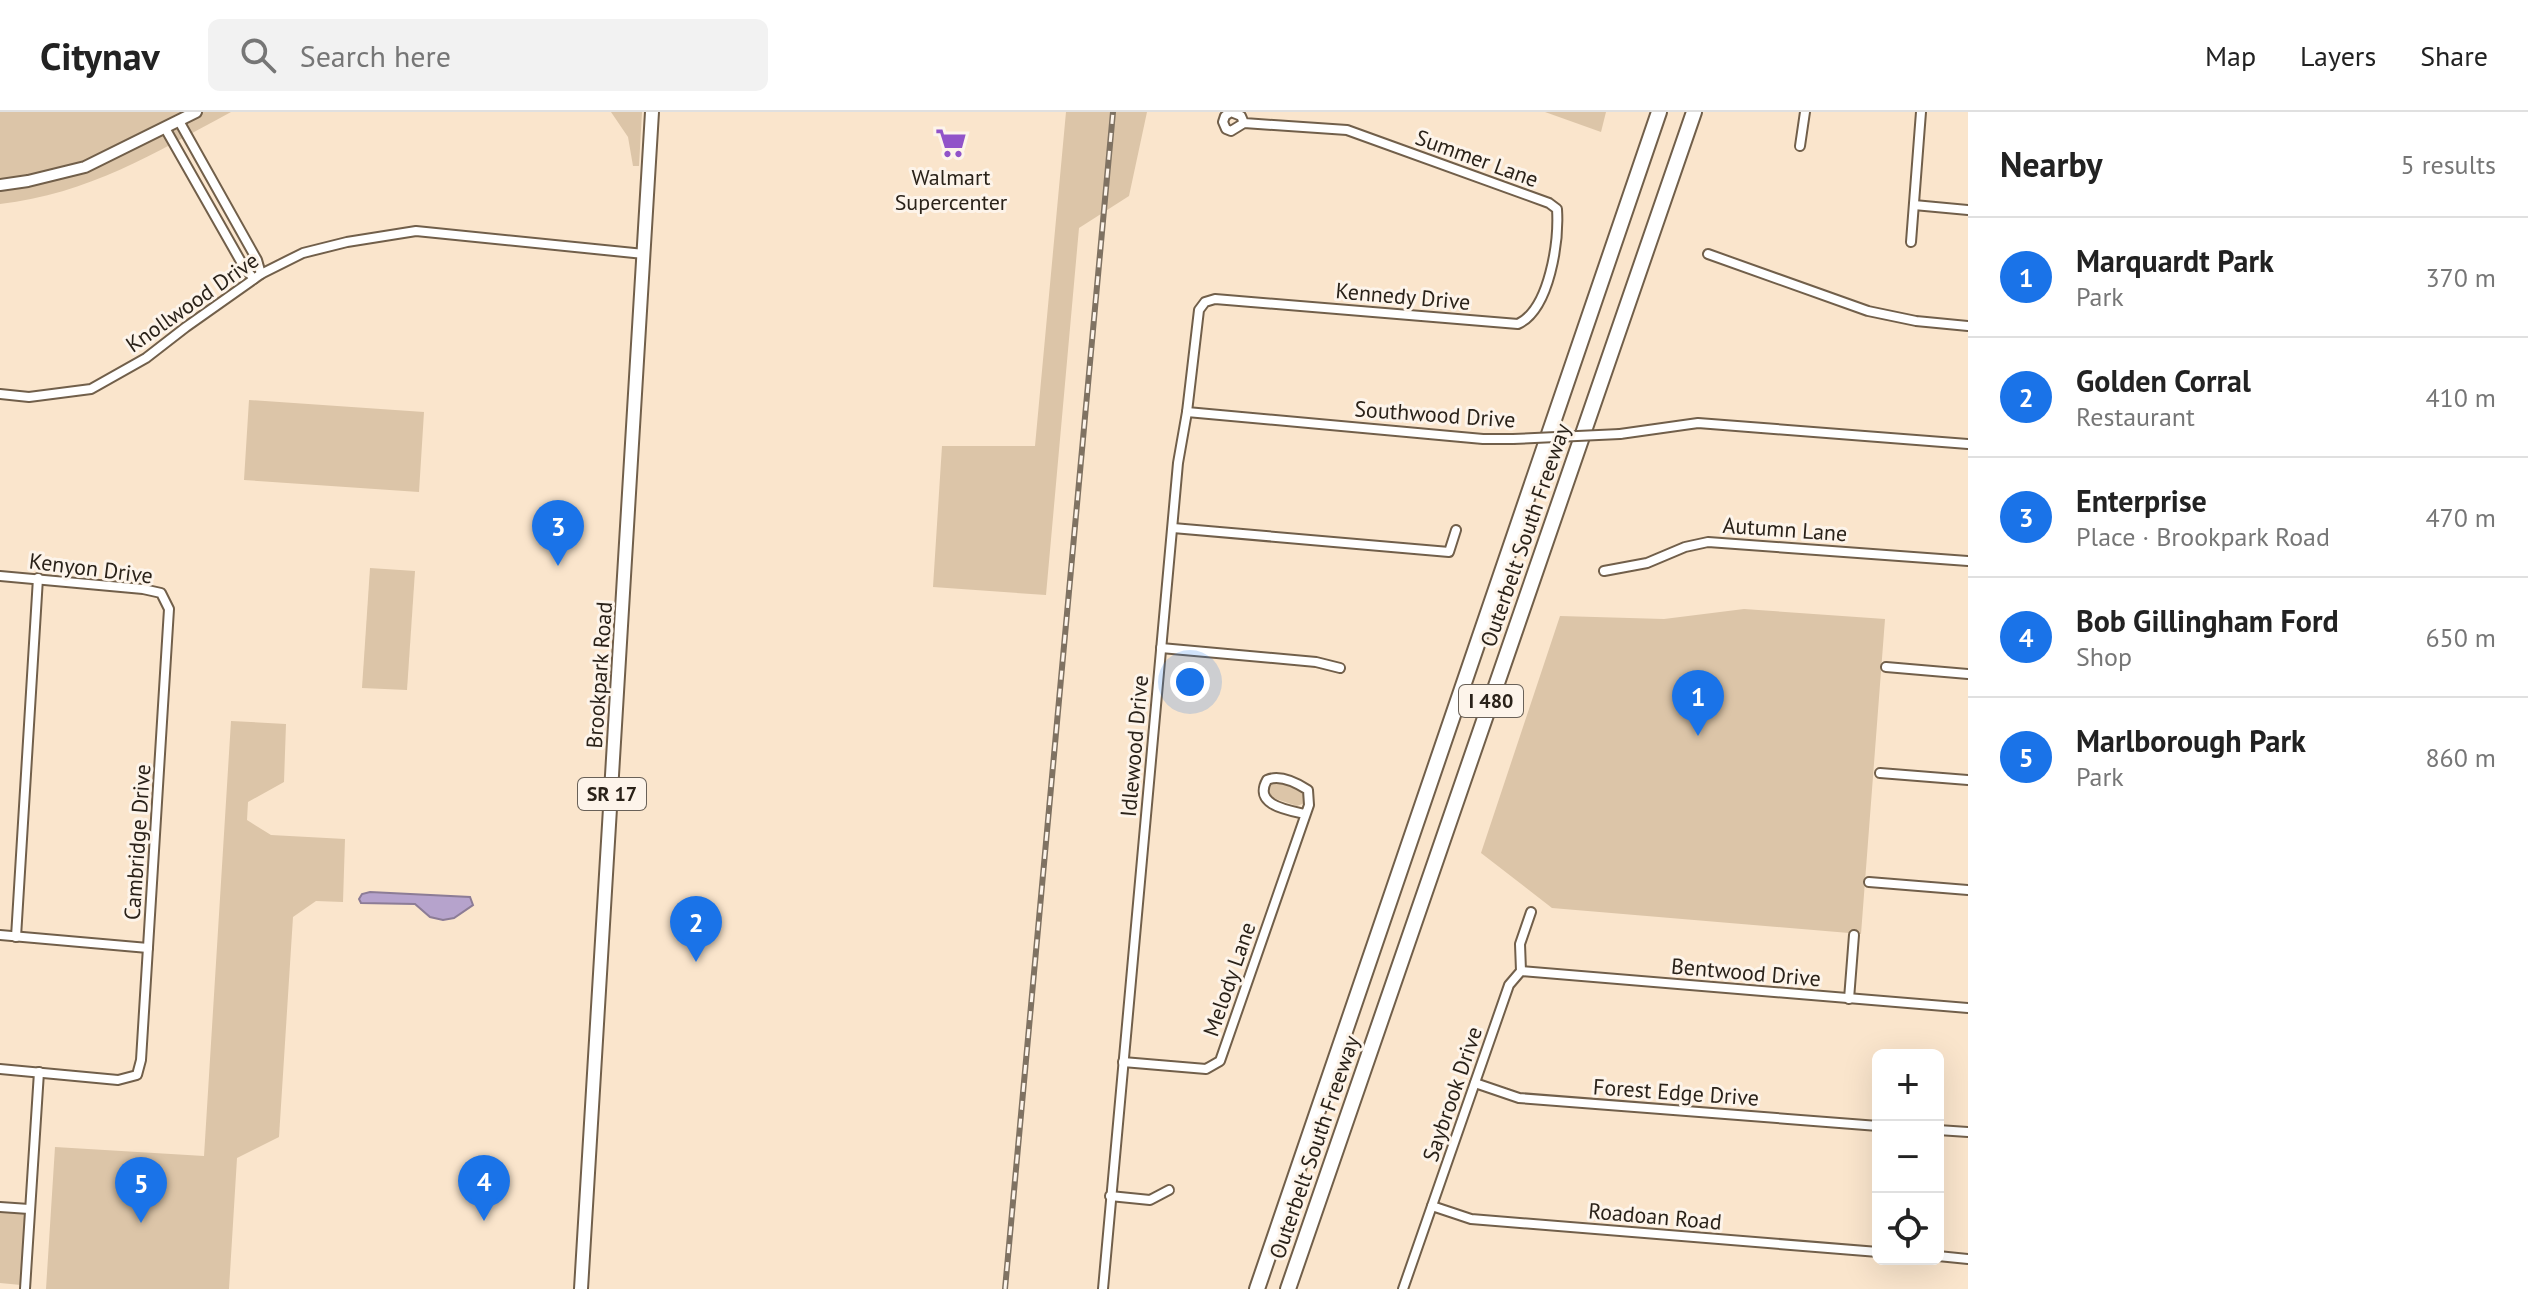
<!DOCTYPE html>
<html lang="en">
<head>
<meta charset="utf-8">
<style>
	body { margin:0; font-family:"PT Sans",sans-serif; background:#f2f2f2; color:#222 }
	.controls { position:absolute; right:24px; bottom:24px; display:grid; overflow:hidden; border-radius:12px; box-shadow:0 8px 32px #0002 }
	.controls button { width:72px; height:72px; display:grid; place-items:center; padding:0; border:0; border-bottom:2px solid #e0e0e0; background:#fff; color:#222; font:40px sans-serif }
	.you { position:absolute; left:1190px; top:570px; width:28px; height:28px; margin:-20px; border:6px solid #fff; border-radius:50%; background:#1a73e8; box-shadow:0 0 0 12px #1a73e833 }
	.badge { display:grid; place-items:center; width:52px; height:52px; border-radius:50%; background:#1a73e8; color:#fff; font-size:26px; font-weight:700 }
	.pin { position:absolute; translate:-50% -66px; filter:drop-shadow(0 2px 4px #0008) }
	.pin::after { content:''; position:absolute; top:42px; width:28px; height:24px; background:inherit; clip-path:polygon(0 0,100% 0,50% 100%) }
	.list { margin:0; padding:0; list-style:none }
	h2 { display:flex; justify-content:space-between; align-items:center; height:104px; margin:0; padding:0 32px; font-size:34px }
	h2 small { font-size:26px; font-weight:400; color:#767676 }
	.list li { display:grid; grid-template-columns:52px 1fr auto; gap:24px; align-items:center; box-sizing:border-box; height:120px; padding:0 32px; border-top:2px solid #e0e0e0 }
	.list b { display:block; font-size:30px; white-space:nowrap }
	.list p { margin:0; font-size:26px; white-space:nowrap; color:#767676 }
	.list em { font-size:26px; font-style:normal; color:#767676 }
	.icon { flex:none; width:44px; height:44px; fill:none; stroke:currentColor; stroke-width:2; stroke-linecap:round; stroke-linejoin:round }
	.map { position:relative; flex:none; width:1968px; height:1177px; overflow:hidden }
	header { display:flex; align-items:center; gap:48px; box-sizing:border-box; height:112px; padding:0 40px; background:#fff; border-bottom:2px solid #e0e0e0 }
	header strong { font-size:38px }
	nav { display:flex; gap:44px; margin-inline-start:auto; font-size:28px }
	.search { width:560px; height:72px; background:#f2f2f2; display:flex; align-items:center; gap:20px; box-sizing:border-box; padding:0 28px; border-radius:12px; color:#767676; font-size:30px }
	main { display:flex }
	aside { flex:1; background:#fff }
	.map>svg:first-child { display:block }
</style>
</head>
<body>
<header>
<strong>Citynav</strong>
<div class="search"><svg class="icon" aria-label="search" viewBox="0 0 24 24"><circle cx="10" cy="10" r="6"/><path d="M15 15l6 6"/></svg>Search here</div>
<nav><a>Map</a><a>Layers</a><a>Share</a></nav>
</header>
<main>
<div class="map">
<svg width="1968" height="1177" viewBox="0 0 1968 1177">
	<rect width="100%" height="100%" fill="#fae5cc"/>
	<g fill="#dcc5a8">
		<path d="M0,0H231C155,41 88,82 0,92Z"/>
		<polygon points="611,0 642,0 639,54 633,54 628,25"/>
		<polygon points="1066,0 1147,0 1129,84 1079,116 1046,483 933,475 942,334 1035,334"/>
		<polygon points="1545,0 1606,0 1601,20"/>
		<polygon points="249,288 424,300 419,380 244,368"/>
		<polygon points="370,456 415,459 407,578 362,576"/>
		<polygon points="1744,497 1885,507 1861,822 1552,796 1481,741 1560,504 1664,507"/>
		<polygon points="231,609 286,612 284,670 248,690 247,708 271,723 345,727 343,790 316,789 293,805 279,1025 237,1046 229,1177 46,1177 55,1035 204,1044"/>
		<polygon points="1277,668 1306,680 1305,691 1297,694 1270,685 1267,675 1270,670"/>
		<polygon points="0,1100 26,1102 21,1173 0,1171"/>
	</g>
	<polygon fill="#b6a3cc" stroke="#8c7c96" stroke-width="2" points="370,780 470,785 473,793 454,806 443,808 430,805 415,792 361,791 359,787 362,782"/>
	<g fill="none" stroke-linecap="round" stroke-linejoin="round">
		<defs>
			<g id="minor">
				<polyline points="179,9 257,148 261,162"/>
				<polyline points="165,16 244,155 254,167"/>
				<polyline points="1800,34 1805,0"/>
				<polyline points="1914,93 1968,98"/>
				<polyline points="1911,130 1921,0"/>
				<polyline points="1708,142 1868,199 1916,209 1968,214"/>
				<polyline points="0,282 29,285 91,277 146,246 186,215 261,162 303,141 347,130 416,119 644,142"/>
				<polyline points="1187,300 1483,327 1513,327"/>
				<polyline points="1620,322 1698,311 1968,332"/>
				<polyline points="1173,416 1449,440 1456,418"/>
				<polyline points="1604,459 1647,451 1685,435 1708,430 1968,449"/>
				<polyline points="0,464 143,477 161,481 169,497 141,948 137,963 118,968 0,957"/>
				<polyline points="1161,536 1316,550 1340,556"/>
				<polyline points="1886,555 1968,562"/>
				<polyline points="1880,661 1968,668"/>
				<polyline points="1869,770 1968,778"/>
				<polyline points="0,823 148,836"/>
				<polyline points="16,825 38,466"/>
				<polyline points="1521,859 1968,896"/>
				<polyline points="1849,887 1854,823"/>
				<path d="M1123,950L1206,957L1220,949L1309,693L1308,678C1297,671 1280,662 1267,668C1253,693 1287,698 1305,702"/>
				<polyline points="1475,971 1519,986 1878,1014"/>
				<polyline points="1938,1018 1968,1020"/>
				<polyline points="1110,1084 1150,1088 1169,1078"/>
				<polyline points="1432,1094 1471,1107 1878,1140"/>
				<polyline points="0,1095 29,1097"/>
				<polyline points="1938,1144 1968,1147"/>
				<polyline points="25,1177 39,960"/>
				<path d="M1103,1177L1178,351L1187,300L1199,198L1205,190L1215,187L1518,212C1550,197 1559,129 1557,97L1549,91L1347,18L1244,11L1231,19L1226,17L1223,10L1225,4L1231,0L1241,4L1244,11"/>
				<polyline points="1403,1177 1509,873 1521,859 1520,832 1531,800"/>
			</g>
			<polyline id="tertiary" points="0,73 28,69 85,55 196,0"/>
			<polyline id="primary" points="581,1177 652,0"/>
			<g id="motorway">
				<polyline points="1257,1177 1659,0"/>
				<polyline points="1288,1177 1694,0"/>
			</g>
		</defs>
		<use href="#minor" stroke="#715f4a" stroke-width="12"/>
		<use href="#tertiary" stroke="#715f4a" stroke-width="14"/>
		<use href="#primary" stroke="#715f4a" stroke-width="16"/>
		<use href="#motorway" stroke="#715f4a" stroke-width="18"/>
		<use href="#minor" stroke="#fff" stroke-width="8"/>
		<use href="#tertiary" stroke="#fff" stroke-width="10"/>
		<use href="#primary" stroke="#fff" stroke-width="12"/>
		<use href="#motorway" stroke="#fff" stroke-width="14"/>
		<defs>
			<polyline id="rail" points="1005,1177 1113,0"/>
		</defs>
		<use href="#rail" stroke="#7f7262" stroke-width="6"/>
		<use href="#rail" stroke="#fdf4ea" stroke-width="3" stroke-dasharray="9" stroke-linecap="butt"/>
		<defs>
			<polyline id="minor-bridge" points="1513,327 1620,322"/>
		</defs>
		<use href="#minor-bridge" stroke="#715f4a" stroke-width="12" stroke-linecap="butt"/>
		<use href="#minor-bridge" stroke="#fff" stroke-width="8"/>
	</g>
	<defs>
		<symbol id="supermarket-bare" viewBox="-9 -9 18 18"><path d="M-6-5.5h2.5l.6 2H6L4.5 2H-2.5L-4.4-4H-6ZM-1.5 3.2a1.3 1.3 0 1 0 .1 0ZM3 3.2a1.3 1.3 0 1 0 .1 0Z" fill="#9153c9" stroke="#fdf4ea" stroke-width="2.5" paint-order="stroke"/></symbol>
	</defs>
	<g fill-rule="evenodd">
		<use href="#supermarket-bare" x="929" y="9" width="44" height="44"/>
	</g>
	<g text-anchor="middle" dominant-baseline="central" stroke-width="6" stroke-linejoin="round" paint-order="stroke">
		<g fill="#fdf4ea" stroke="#696158" stroke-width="2">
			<rect x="1459" y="573" width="64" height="32" rx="6"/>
			<rect x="578" y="666" width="68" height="32" rx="6"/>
		</g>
		<g font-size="20" font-weight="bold" fill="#2a2219">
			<text x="1491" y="589">I 480</text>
			<text x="612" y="682">SR 17</text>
		</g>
		<g font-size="22" fill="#2a2219" stroke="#fdf4ea">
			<text transform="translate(1477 46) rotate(20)">Summer Lane</text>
			<text transform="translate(1403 184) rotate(5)">Kennedy Drive</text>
			<text transform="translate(192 190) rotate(-35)">Knollwood Drive</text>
			<text transform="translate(1435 302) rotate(4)">Southwood Drive</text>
			<text transform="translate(1785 417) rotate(4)">Autumn Lane</text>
			<text transform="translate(1525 423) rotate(-71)">Outerbelt South Freeway</text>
			<text transform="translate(91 456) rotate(7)">Kenyon Drive</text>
			<text transform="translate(599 563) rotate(-86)">Brookpark Road</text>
			<text transform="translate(1134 634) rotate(-85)">Idlewood Drive</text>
			<text transform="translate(137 730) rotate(-86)">Cambridge Drive</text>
			<text transform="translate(1746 860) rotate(5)">Bentwood Drive</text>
			<text transform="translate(1229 867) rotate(-71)">Melody Lane</text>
			<text transform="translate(1676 980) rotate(4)">Forest Edge Drive</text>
			<text transform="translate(1452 982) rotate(-71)">Saybrook Drive</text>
			<text transform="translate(1314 1035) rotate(-71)">Outerbelt South Freeway</text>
			<text transform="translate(1655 1104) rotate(5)">Roadoan Road</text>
		</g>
		<g font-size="22" fill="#2a2219" stroke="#fdf4ea">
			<text x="951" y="65">Walmart<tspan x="951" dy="25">Supercenter</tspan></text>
		</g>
	</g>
</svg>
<div class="controls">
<button>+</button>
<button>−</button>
<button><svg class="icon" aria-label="locate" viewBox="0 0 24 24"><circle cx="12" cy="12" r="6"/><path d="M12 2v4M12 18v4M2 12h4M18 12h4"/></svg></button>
</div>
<div class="you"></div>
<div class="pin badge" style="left:1698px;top:624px">1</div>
<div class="pin badge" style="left:696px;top:850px">2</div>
<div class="pin badge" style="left:558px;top:454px">3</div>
<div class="pin badge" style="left:484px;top:1109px">4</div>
<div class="pin badge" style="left:141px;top:1111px">5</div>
</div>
<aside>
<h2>Nearby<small>5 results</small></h2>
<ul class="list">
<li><span class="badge">1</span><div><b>Marquardt Park</b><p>Park</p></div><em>370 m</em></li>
<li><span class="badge">2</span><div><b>Golden Corral</b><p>Restaurant</p></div><em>410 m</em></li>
<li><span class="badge">3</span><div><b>Enterprise</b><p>Place · Brookpark Road</p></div><em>470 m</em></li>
<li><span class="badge">4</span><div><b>Bob Gillingham Ford</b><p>Shop</p></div><em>650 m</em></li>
<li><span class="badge">5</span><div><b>Marlborough Park</b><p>Park</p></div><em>860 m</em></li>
</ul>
</aside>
</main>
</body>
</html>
